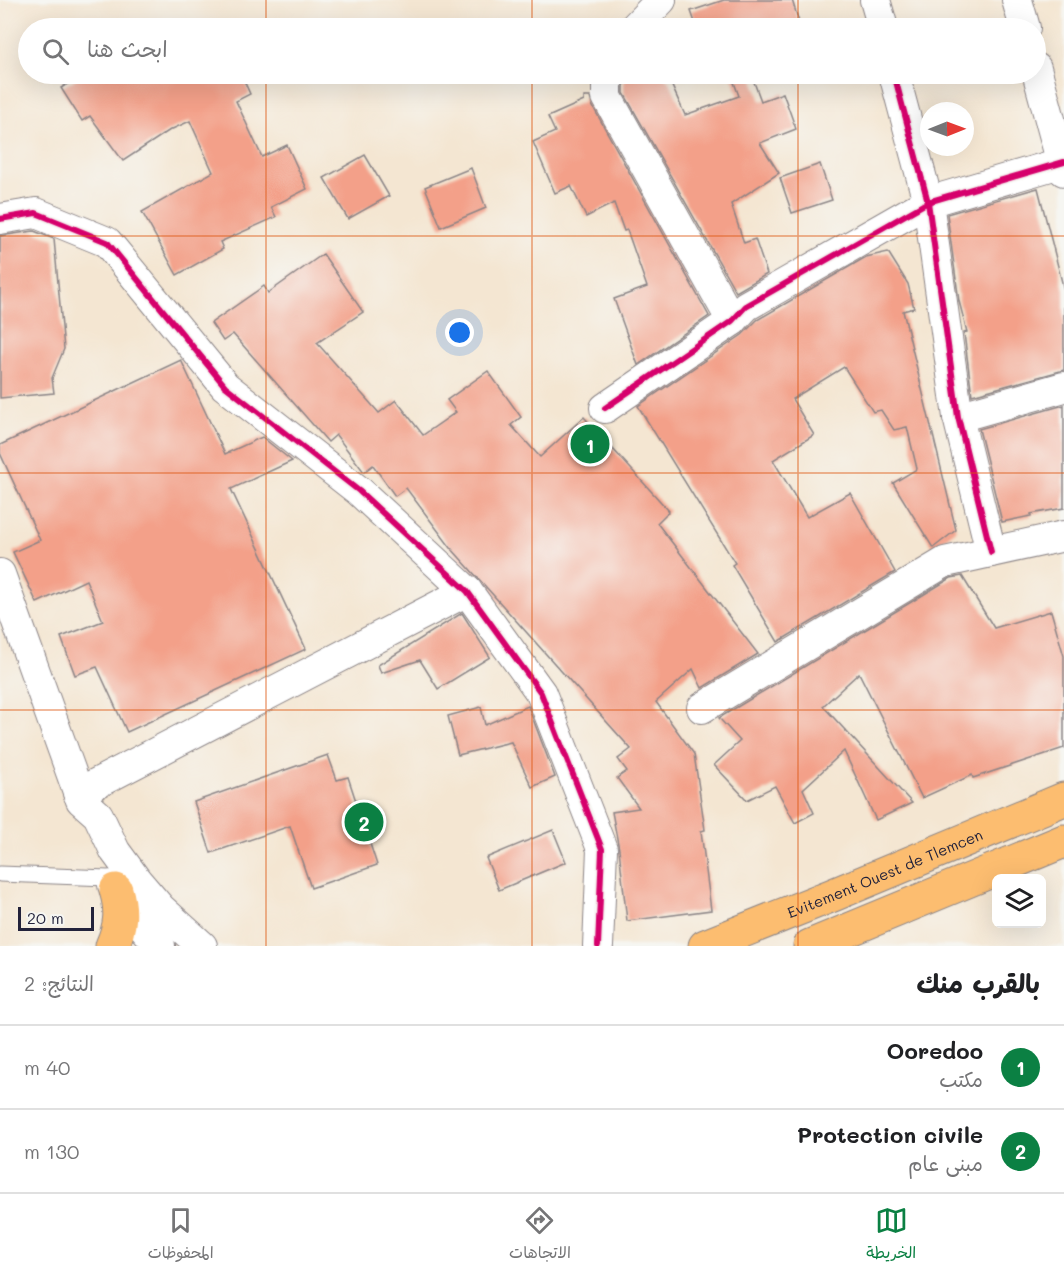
<!DOCTYPE html>
<html lang="ar">
<head>
<meta charset="utf-8">
<style>
	body { margin:0; font-family:Mali,"Playpen Sans Arabic",sans-serif; background:#f2f2f2; color:#202124; direction:rtl }
	.controls { position:absolute; right:18px; bottom:18px; display:grid; overflow:hidden; border-radius:9px; box-shadow:0 6px 24px #0002 }
	.controls button { width:54px; height:54px; display:grid; place-items:center; padding:0; border:0; border-bottom:2px solid #e0e0e0; background:#fff; color:#202124; font:30px sans-serif }
	.compass { position:absolute; left:920px; top:102px; width:54px; height:54px; border-radius:50%; background:#fff; box-shadow:0 6px 24px #0002; rotate:89deg }
	.scale { position:absolute; left:18px; bottom:15px; width:76px; box-sizing:border-box; padding-left:6px; border:3px solid #22223b; border-top:0; font-size:16px; line-height:21px; white-space:nowrap; color:#22223b; -webkit-text-stroke:4px #f6f6f2; paint-order:stroke }
	.you { position:absolute; left:460px; top:333px; width:21px; height:21px; margin:-15px; border:4px solid #fff; border-radius:50%; background:#1a73e8; box-shadow:0 0 0 9px #1a73e833 }
	.badge { display:grid; place-items:center; width:39px; height:39px; border-radius:50%; background:#0b8043; color:#fff; font-size:20px; font-weight:700 }
	.pin { position:absolute; translate:-50% -50%; border:3px solid #fff; box-shadow:0 2px 6px #0006 }
	.list { margin:0; padding:0; list-style:none }
	h2 { display:flex; justify-content:space-between; align-items:center; height:78px; margin:0; padding:0 24px; font-size:26px }
	h2 small { font-size:20px; font-weight:400; color:#757577 }
	.list li { display:grid; grid-template-columns:39px 1fr auto; gap:18px; align-items:center; box-sizing:border-box; height:84px; padding:0 24px; border-top:2px solid #e0e0e0 }
	.list b { display:block; font-size:22px; white-space:nowrap }
	.list p { margin:0; font-size:20px; white-space:nowrap; color:#757577 }
	.list em { font-size:20px; font-style:normal; color:#757577 }
	.icon { flex:none; width:33px; height:33px; fill:none; stroke:currentColor; stroke-width:2; stroke-linecap:round; stroke-linejoin:round }
	.map { position:relative; flex:none; width:1064px; height:946px; overflow:hidden; direction:ltr }
	.search { position:absolute; background:#fff; box-shadow:0 6px 24px #0002; left:18px; right:18px; top:18px; height:66px; display:flex; align-items:center; gap:15px; box-sizing:border-box; padding:0 21px; border-radius:33px; color:#757577; font-size:22px }
	.sheet { height:246px; background:#fff }
	nav { display:flex; justify-content:space-around; align-items:center; box-sizing:border-box; height:84px; border-top:2px solid #e0e0e0; background:#fff; font-size:16px; color:#757577 }
	nav a { display:grid; justify-items:center; gap:3px }
	nav .on { color:#0b8043 }
	.map>svg:first-child { display:block }
</style>
</head>
<body>
<div class="map">
<svg width="1064" height="946" viewBox="0 0 1064 946">
	<rect width="100%" height="100%" fill="#f6f6f2"/>
	<filter id="ink" filterUnits="userSpaceOnUse"><feTurbulence type="fractalNoise" baseFrequency=".0167" numOctaves="2"/><feDisplacementMap in="SourceGraphic" scale="12" xChannelSelector="R" yChannelSelector="G"/><feConvolveMatrix kernelMatrix="1 2 1 2 8 2 1 2 1" color-interpolation-filters="sRGB"/></filter>
	<filter id="wash" filterUnits="userSpaceOnUse"><feTurbulence type="fractalNoise" baseFrequency=".008" numOctaves="4" result="noise"/><feDisplacementMap in="SourceGraphic" scale="24" xChannelSelector="R" yChannelSelector="G"/><feGaussianBlur stdDeviation="1.35" result="paint"/><feColorMatrix in="noise" values="0 0 0 0 0 0 0 0 0 0 0 0 0 0 0 0 0 1.4 0 .05"/><feComposite in="paint" operator="in"/></filter>
	<g filter="url(#wash)">
		<rect width="100%" height="100%" fill="#f4e6d2"/>
		<g id="blocks">
			<g fill="#f3a089">
				<polygon points="724,0 792,0 801,28 697,28 691,11"/>
				<polygon points="83,74 241,74 250,94 236,101 262,157 287,145 307,189 271,207 276,217 220,242 223,249 177,275 142,212 213,172 190,121 170,130 123,161 90,116 82,121 61,88"/>
				<polygon points="624,74 662,74 671,84 685,115 739,96 731,74 751,74 761,101 783,93 796,129 760,143 779,173 731,204 744,243 755,239 767,274 736,292 624,93"/>
				<polygon points="584,97 590,97 592,105 709,316 638,365 614,299 647,287 627,230 624,231 614,203 586,217 571,186 555,193 533,142 555,132 548,117 584,101"/>
				<polygon points="365,155 389,196 348,219 324,178"/>
				<polygon points="820,164 832,200 792,213 780,178"/>
				<polygon points="471,168 486,208 441,227 425,187"/>
				<polygon points="1038,188 1064,290 1064,370 972,395 964,333 967,332 959,301 947,214"/>
				<polygon points="34,231 54,239 64,349 52,378 54,393 0,398 0,236"/>
				<polygon points="888,252 908,284 914,308 903,311 956,530 933,548 893,483 917,469 907,427 894,430 881,410 873,412 844,367 792,399 814,435 773,460 807,517 850,493 895,572 778,642 732,565 735,563 638,406 742,335 757,320 866,257"/>
				<polygon points="323,254 363,312 317,343 379,413 396,400 423,435 456,412 447,400 488,371 521,417 511,425 540,457 584,417 669,511 657,523 758,654 702,688 693,669 656,702 694,754 705,830 701,831 711,910 627,921 619,849 612,812 639,808 617,778 627,771 618,759 631,749 451,548 406,488 395,496 373,465 364,472 336,435 328,442 233,334 223,341 211,323 264,286 268,293"/>
				<polygon points="181,360 225,454 262,437 292,461 231,489 306,649 127,732 97,667 75,675 61,637 103,621 86,580 37,603 13,552 40,540 0,453 0,445"/>
				<polygon points="1064,405 1064,508 1031,514 1031,516 1002,522 979,429"/>
				<polygon points="962,576 994,628 1051,611 1064,656 1064,748 973,778 972,775 922,798 859,673 823,706 912,803 876,820 844,751 803,789 814,813 795,823 775,786 747,800 714,765 740,741 719,718 951,578"/>
				<polygon points="462,613 490,657 438,689 420,660 381,673 378,665"/>
				<polygon points="528,706 555,777 532,787 511,742 458,755 448,716 481,707 485,725"/>
				<polygon points="328,755 337,780 348,777 377,865 311,888 290,826 211,853 194,802"/>
				<polygon points="553,830 566,862 499,890 486,858"/>
			</g>
		</g>
	</g>
	<g filter="url(#ink)">
		<use href="#blocks" fill-opacity="0" stroke="#8b8486" stroke-width="1.5"/>
		<g fill="none" stroke-linecap="round" stroke-linejoin="round">
			<defs>
				<polyline id="lane" points="0,874 108,878"/>
				<g id="street">
					<polyline points="875,0 883,28"/>
					<polyline points="1017,0 1025,28"/>
					<polyline points="634,28 661,0"/>
					<polyline points="1036,68 1064,171"/>
					<polyline points="607,74 607,97 732,321"/>
					<polyline points="894,74 928,202 958,417 991,552"/>
					<polyline points="0,219 36,213 107,242 225,386 359,491 467,591 541,693 602,849 598,946"/>
					<polyline points="605,408 732,321 746,306 928,202 1064,162"/>
					<polyline points="958,417 1064,387"/>
					<polyline points="0,574 81,800 98,815 115,851 137,881 161,909 202,946"/>
					<polyline points="702,708 945,562 1064,536"/>
					<polyline points="78,793 467,591"/>
					<polyline points="113,885 130,911 160,946"/>
				</g>
				<g id="highway">
					<path d="M112,946C121,926 122,910 116,890"/>
					<path id="s1" d="M705,946L833,895L1064,799"/>
					<polyline points="810,946 1064,841"/>
				</g>
			</defs>
			<use href="#lane" stroke="#8b8486" stroke-width="17"/>
			<use href="#street" stroke="#8b8486" stroke-width="32"/>
			<use href="#highway" stroke="#8b8486" stroke-width="35"/>
			<use href="#lane" stroke="#fff" stroke-width="15"/>
			<use href="#street" stroke="#fff" stroke-width="30"/>
			<use href="#highway" stroke="#fcbd6f" stroke-width="33"/>
			<defs>
				<g id="cycleway">
					<polyline points="894,74 928,202 958,417 991,552"/>
					<polyline points="0,219 36,213 107,242 225,386 359,491 467,591 541,693 602,849 598,946"/>
					<polyline points="605,408 732,321 746,306 928,202 1064,162"/>
				</g>
			</defs>
			<use href="#cycleway" stroke="#f6f6f2" stroke-width="10"/>
			<use href="#cycleway" stroke="#d6006c" stroke-width="6"/>
		</g>
	</g>
	<path fill="none" stroke="#de560e" stroke-width="1.5" stroke-opacity="0.55" d="M266,0V28M532,0V28M798,0V28M266,74V946M532,74V946M798,74V946M0,236H1064M0,473H1064M0,710H1064"/>
	<g text-anchor="middle" dominant-baseline="central" stroke-width="4.5" stroke-linejoin="round" paint-order="stroke">
		<g font-size="15" fill="#22223b" stroke="#f6f6f2">
			<text stroke="none"><textPath href="#s1" startOffset="194">Evitement Ouest de Tlemcen</textPath></text>
		</g>
	</g>
</svg>
<div class="controls">
<button><svg class="icon" aria-label="layers" viewBox="0 0 24 24"><path d="M12 4l9 5-9 5-9-5zM3 14l9 5 9-5"/></svg></button>
</div>
<svg class="compass" viewBox="-18 -18 36 36"><path d="M0-13l5 13h-10z" fill="#e53935"/><path d="M0 13l5-13h-10z" fill="#757577"/></svg>
<div class="scale">20 m</div>
<div class="you"></div>
<div class="pin badge" style="left:590px;top:444px">1</div>
<div class="pin badge" style="left:364px;top:822px">2</div>
<div class="search"><svg class="icon" aria-label="search" viewBox="0 0 24 24"><circle cx="10" cy="10" r="6"/><path d="M15 15l6 6"/></svg>ابحث هنا</div>
</div>
<section class="sheet">
<h2>بالقرب منك<small>النتائج: 2</small></h2>
<ul class="list">
<li><span class="badge">1</span><div><b>Ooredoo</b><p>مكتب</p></div><em>40 m</em></li>
<li><span class="badge">2</span><div><b>Protection civile</b><p>مبنى عام</p></div><em>130 m</em></li>
</ul>
</section>
<nav>
<a class="on"><svg class="icon" aria-label="map" viewBox="0 0 24 24"><path d="M3 6l6-2 6 2 6-2v14l-6 2-6-2-6 2zM9 4v14M15 6v14"/></svg>الخريطة</a>
<a><svg class="icon" aria-label="directions" viewBox="0 0 24 24"><path d="M12 3l9 9-9 9-9-9zM9 14v-3h6M13 9l2 2-2 2"/></svg>الاتجاهات</a>
<a><svg class="icon" aria-label="saved" viewBox="0 0 24 24"><path d="M7 4h10v16l-5-4-5 4z"/></svg>المحفوظات</a>
</nav>
</body>
</html>
